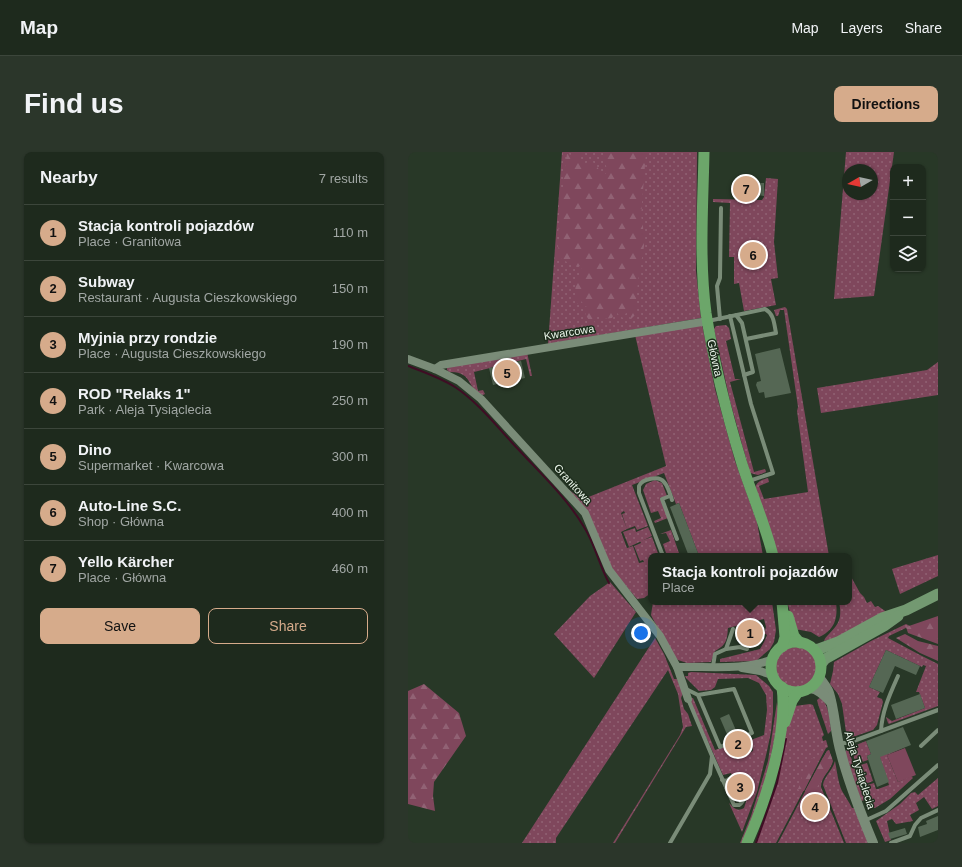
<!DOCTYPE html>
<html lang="en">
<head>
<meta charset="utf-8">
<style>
	body { margin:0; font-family:Helvetica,sans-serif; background:#2b362a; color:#f1f3f6 }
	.controls { position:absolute; right:12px; top:12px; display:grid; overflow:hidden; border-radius:8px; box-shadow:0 1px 3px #0004 }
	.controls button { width:36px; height:36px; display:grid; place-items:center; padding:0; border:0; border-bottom:1px solid #3c463b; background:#1e2a1d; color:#f1f3f6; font:20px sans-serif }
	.compass { position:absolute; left:434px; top:12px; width:36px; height:36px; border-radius:50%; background:#1e2a1d; box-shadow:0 1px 3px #0004; rotate:261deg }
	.you { position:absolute; left:233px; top:481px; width:14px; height:14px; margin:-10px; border:3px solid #fff; border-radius:50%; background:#1a73e8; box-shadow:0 0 0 6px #1a73e833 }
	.badge { display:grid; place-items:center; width:26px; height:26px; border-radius:50%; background:#d6ab8b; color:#111; font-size:13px; font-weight:700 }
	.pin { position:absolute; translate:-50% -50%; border:2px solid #fff; box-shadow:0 1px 4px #0006 }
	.popup { position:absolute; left:240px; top:401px; width:204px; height:52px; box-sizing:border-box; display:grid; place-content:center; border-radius:8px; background:#1e2a1d; filter:drop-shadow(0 1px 3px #0005); font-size:13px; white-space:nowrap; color:#a1a7a4 }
	.popup b { font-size:15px; color:#f1f3f6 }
	.popup::after { content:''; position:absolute; left:50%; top:100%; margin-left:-8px; border:8px solid transparent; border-top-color:#1e2a1d }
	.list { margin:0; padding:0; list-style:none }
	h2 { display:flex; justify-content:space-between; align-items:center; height:52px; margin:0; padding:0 16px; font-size:17px }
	h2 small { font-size:13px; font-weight:400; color:#a1a7a4 }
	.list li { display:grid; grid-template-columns:26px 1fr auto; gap:12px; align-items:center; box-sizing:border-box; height:56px; padding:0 16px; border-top:1px solid #3c463b }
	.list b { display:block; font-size:15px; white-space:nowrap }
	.list p { margin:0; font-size:13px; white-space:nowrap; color:#a1a7a4 }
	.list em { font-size:13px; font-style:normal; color:#a1a7a4 }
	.actions { display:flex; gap:8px; padding:12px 16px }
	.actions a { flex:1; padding:9px 0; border:1px solid #d6ab8b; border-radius:8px; text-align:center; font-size:14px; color:#d6ab8b }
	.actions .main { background:#d6ab8b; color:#111 }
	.icon { flex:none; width:22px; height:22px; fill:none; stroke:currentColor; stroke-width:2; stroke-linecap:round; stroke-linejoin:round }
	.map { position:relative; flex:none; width:530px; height:691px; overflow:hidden; border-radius:8px }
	header { display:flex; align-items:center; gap:24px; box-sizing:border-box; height:56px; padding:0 20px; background:#1e2a1d; border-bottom:1px solid #3c463b }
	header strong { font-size:19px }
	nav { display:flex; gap:22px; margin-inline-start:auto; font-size:14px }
	.intro { display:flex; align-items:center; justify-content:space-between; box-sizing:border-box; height:96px; padding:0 24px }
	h1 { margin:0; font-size:28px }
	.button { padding:10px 18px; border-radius:8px; background:#d6ab8b; color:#111; font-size:14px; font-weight:700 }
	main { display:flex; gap:24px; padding:0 24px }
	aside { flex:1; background:#1e2a1d; border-radius:8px; box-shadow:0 1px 3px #0004 }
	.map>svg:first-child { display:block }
</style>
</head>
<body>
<header>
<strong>Map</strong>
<nav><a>Map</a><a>Layers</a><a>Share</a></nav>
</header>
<div class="intro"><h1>Find us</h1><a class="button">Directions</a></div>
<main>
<aside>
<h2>Nearby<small>7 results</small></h2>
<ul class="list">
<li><span class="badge">1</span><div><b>Stacja kontroli pojazdów</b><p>Place · Granitowa</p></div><em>110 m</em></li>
<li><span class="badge">2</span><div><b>Subway</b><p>Restaurant · Augusta Cieszkowskiego</p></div><em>150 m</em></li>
<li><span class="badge">3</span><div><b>Myjnia przy rondzie</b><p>Place · Augusta Cieszkowskiego</p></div><em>190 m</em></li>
<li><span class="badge">4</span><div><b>ROD &quot;Relaks 1&quot;</b><p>Park · Aleja Tysiąclecia</p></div><em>250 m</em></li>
<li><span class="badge">5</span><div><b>Dino</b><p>Supermarket · Kwarcowa</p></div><em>300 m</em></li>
<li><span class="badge">6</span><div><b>Auto-Line S.C.</b><p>Shop · Główna</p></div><em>400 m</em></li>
<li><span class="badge">7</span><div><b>Yello Kärcher</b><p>Place · Główna</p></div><em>460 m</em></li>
</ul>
<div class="actions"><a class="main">Save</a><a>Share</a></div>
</aside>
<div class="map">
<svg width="530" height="691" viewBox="0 0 530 691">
	<defs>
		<pattern id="green-dots" width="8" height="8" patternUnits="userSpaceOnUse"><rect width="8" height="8" fill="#7f475c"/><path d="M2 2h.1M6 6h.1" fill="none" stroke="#916274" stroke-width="1.8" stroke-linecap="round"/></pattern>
		<pattern id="forest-firs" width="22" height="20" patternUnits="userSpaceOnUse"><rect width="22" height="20" fill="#7f475c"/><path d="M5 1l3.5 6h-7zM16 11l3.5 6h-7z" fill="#916274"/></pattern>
	</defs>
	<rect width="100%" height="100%" fill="#283827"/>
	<g fill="url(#green-dots)" fill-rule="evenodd">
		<polygon points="154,0 289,0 288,119 293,166 140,192"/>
		<path d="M438,0H486L466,144L426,147ZM440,18H464V42H440Z"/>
		<polygon points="358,26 370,27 366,90 370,126 363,127 368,153 336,159 331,131 326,132 326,105 321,105 322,51 305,50 305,47 354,48 356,45"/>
		<path d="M377,155L379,157L421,404H369L347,336C349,329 354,328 360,326L361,330L351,334L356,347L400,340L389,259L390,255L376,158H372L370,164H368L366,158Z"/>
		<polygon points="294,172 307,237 327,309 349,370 355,404 291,404 271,351 268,352 256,321 224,333 240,374 229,378 227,374 219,377 214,362 217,361 216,359 213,361 219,377 213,380 219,396 225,394 231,411 236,410 235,408 232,409 226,394 233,391 232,389 244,385 251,404 243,404 243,441 236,446 229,447 207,421 160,337 169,344 178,346 258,314 227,183"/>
		<polygon points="318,173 321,176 323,187 318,189 327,227 333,227 322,230 346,320 357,317 358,320 350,323 342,321 322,249 306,177 308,174"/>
		<path d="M119,200L124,224H122L118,207L66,220L70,239L75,238L77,242L75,243C58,238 66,219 41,220L39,218V214Z"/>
		<polygon points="530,210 530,243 413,261 409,236 519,218"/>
		<polygon points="247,328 254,331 259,344 252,346 260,366 247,371 246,369 253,366 250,359 243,361 235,338 238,332"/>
		<polygon points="240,375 244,384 221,395 215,380 227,376 228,380"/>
		<polygon points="263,378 272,404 259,404 255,392 262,389 258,381 252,382"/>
		<polygon points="530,403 530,424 492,442 484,417"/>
		<path d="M441,421L452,441L456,445L459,451L463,449L467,455L470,454L480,461L435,484L416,489C417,486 418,485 421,482C432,471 434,465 431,450H441Z"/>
		<polygon points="202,430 228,460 186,526 146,482 182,444"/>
		<path d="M245,450H364L368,478L366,490L362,497L348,509L312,510V507L352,497L356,490L359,483L356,481L358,475L356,467L320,476C319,489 318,493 307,499L303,510L279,511L270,508L267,506L245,467L243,463Z"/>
		<path d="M379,450H428C430,466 427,478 411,485L403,480L387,477Z"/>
		<polygon points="498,472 502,474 481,484 480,486 512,503 530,512 530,554 481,572 480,571 478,565 484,569 517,556 511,540 508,540 518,514 515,513 514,515 512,514 478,498 461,535 472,540 469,545 474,547 475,550 469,573 465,578 439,587 434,552 430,542 422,532 425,519 426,510 463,489"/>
		<polygon points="247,486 256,502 266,527 269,527 275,541 273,546 276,557 280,562 284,574 278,575 207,691 205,691 272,583 275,575 270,542 260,518 148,686 148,691 114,691"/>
		<circle cx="388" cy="516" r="21"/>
		<path d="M283,520L348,523L361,534L365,540V560L363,580L359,599L349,640L334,680L321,651C326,656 329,660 336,656L345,627L331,622L324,623L323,621L315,623L282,549L283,546H285L307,598L321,593L327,607L345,599L343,588L356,583L359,558L358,543L351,531L340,526L310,527L307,535L303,538L291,539L278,526L277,524H280V521Z"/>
		<path d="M413,545C421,555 422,566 423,579L420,582L410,552L409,548Z"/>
		<polygon points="369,550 371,564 358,629 335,691 332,691 343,664 360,609"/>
		<path d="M402,552L405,553L416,583L414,585L415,589L418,588L420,595L418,596L368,691H348C361,657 373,623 378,587L375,588L379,569L387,554Z"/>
		<polygon points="458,589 463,602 459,604 460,608 448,612 443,595"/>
		<polygon points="497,595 479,603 490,630 503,624 505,626 482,647 467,656 464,656 456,634 466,631 468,637 470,637 481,633 470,600"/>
		<polygon points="440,596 457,648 453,649 438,604 437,600"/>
		<path d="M421,598C422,602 425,607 424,611C422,620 413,624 413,635L436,691H370L413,609L419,599Z"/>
		<path d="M427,609C429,619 430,630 434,639C437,644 441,650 444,656H446L460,691H438L415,633C416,624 425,618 427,609Z"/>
		<polygon points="459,611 465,629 455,633 449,614"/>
		<polygon points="530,626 530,654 524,657 516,645 508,651 511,658 502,663 505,669 488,672 484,667 479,669 483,688 477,690 468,669 492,652 503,641 507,640 510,643"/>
	</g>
	<g fill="url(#forest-firs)">
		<path d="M171,0L175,13L183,8L190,16L193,23H196L199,20L196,0H238L233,64L235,74L236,94L230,129L227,163L223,167L221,164L220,160L217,162L216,168L213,163L212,165L208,159L207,160L204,166L195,167L192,163L193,159H189L185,166L187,171V179H185L181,178L179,175L181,168L177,162L181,157L180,154L178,155L173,149L169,152L165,145L170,143L171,141L168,140C166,135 169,126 172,121V118L176,114V111H174L172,114L169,115L165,112L158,113L159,110L152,106L148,107L147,104L151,98L149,91L152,87L150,80L152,69L151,55L153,36L158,33L155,28L159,2L164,3Z"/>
		<polygon points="530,464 530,492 500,481 498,475"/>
		<polygon points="497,482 510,489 530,494 530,509 512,501 488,486"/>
		<polygon points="16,532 51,561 58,584 26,630 25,644 27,659 0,652 0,539"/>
		<polygon points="421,598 425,609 424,612 404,643 397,639 419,599"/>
		<polygon points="404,606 409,607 410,611 396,639 392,639 390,637 394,628 393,622 399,616"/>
	</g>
	<polygon fill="#7f475c" points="497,596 508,623 490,630 479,603"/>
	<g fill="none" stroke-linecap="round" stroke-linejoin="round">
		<g stroke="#3f0d24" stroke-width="2">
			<path d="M0,214C16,220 33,226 47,235C71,251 90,276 110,297C133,322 159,346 176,375C187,392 191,413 201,431"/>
			<polyline points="348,691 369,631 378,587"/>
		</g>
	</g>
	<g fill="#556754">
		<polygon points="351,31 356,31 356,44 350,43 350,40 325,39 325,33 351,34"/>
		<polygon points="372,196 383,241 357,246 356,240 351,241 348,233 349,230 353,229 347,202"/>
		<polygon points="113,209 117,226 85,233 81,216"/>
		<polygon points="271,351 282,380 291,404 281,404 280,402 262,355"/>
		<polygon points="344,473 351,476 346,488 341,486 340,489 333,486 337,474 343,476"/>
		<polygon points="478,498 512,514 508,523 487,514 475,541 461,535"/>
		<polygon points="512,542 517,556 488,567 483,553"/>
		<polygon points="321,562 330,583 321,587 312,566"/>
		<polygon points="495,575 503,593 472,605 481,630 469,635 459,604 463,602 458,589"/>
		<polygon points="336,588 340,598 327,604 323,594"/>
		<polygon points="334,623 336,624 335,627 336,634 331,648 327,647 325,643 330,640 330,638 328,636 329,633 333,631"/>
		<polygon points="530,664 530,678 512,685 510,675 519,672 518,669"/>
		<polygon points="497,676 499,682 482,687 480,681"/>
	</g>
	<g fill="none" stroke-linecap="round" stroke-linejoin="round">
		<g stroke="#7a8c78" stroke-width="4">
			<polyline points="328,163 334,171 345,220 336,223"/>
			<polyline points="322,164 343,252 365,321 341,329"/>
			<polyline points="312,167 309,134 312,126 313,56"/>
			<path d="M300,169L357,157C366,162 366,171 368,181L338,187"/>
			<polyline points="262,344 254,347 269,387"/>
			<path d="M255,404L231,341C231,340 231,335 231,334C234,327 251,323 256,330C260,334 262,342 264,348"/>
			<polyline points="318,497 332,495 339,497"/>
			<polyline points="305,514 307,502 318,497 325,477"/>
			<polyline points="278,537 290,543 326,537 344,581 312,595 290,543"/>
			<path d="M473,579C474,559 482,542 490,524"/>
			<polyline points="430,591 440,591 530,558"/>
			<polyline points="513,594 530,578"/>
			<path d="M304,604L326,653H331C337,649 342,634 338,627"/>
			<polyline points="321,627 330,630"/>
			<polyline points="314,628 317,629 331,625"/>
			<polyline points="318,636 327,639"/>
			<polyline points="456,669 478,659 530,613"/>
			<polyline points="262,691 302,622 304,604 280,547"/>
			<polyline points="483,691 502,684 507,673 513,666 530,658"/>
		</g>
		<g stroke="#7a8c78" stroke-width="8">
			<path d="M0,207L27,217L51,229L73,247L177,361L201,418L252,484L269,515C299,514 337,519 365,507"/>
			<polyline points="27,217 33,213 300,169"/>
			<polyline points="269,515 280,547"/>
			<polyline points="334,516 352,519 364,523"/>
		</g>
		<g stroke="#7a8c78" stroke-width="10">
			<path d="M411,525C414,530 419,535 421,541C427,560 427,581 433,601C441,632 453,662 465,691"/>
			<path d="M402,536C411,537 417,544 423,550"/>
		</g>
		<g stroke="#739971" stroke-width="11">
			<polyline points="406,498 411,497 430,490 474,466 498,458 530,442"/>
			<polyline points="413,512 417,507 476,474 490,464"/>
		</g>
		<g stroke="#6ca66a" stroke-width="11">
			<path d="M296,0C295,53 291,108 298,161C306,212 319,263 334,312C344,343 357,372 365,404"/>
			<polyline points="380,464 386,484 392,491"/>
			<circle cx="388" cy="515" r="25"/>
			<polyline points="374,495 377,485 374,450"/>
			<polyline points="377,570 384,549 390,540"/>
			<path d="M339,691C358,648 380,582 374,535"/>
		</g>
	</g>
	<g text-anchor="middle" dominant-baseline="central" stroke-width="3" stroke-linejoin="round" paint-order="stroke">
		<g font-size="11" fill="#ebf5ea" stroke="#1e2e1d">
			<text transform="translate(161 180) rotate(-9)">Kwarcowa</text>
			<text transform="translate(307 206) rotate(78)">Główna</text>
			<text transform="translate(165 332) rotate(48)">Granitowa</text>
			<text transform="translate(452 618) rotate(73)">Aleja Tysiąclecia</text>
		</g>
	</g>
</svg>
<div class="controls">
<button>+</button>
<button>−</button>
<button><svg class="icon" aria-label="layers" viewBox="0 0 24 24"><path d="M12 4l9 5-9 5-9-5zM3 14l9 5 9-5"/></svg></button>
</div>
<svg class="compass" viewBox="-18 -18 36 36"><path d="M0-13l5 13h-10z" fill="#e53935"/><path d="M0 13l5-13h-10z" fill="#a1a7a4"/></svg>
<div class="you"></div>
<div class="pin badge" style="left:342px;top:481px">1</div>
<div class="popup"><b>Stacja kontroli pojazdów</b>Place</div>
<div class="pin badge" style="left:330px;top:592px">2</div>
<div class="pin badge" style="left:332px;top:635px">3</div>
<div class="pin badge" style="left:407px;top:655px">4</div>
<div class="pin badge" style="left:99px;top:221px">5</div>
<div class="pin badge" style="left:345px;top:103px">6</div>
<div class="pin badge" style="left:338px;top:37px">7</div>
</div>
</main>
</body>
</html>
